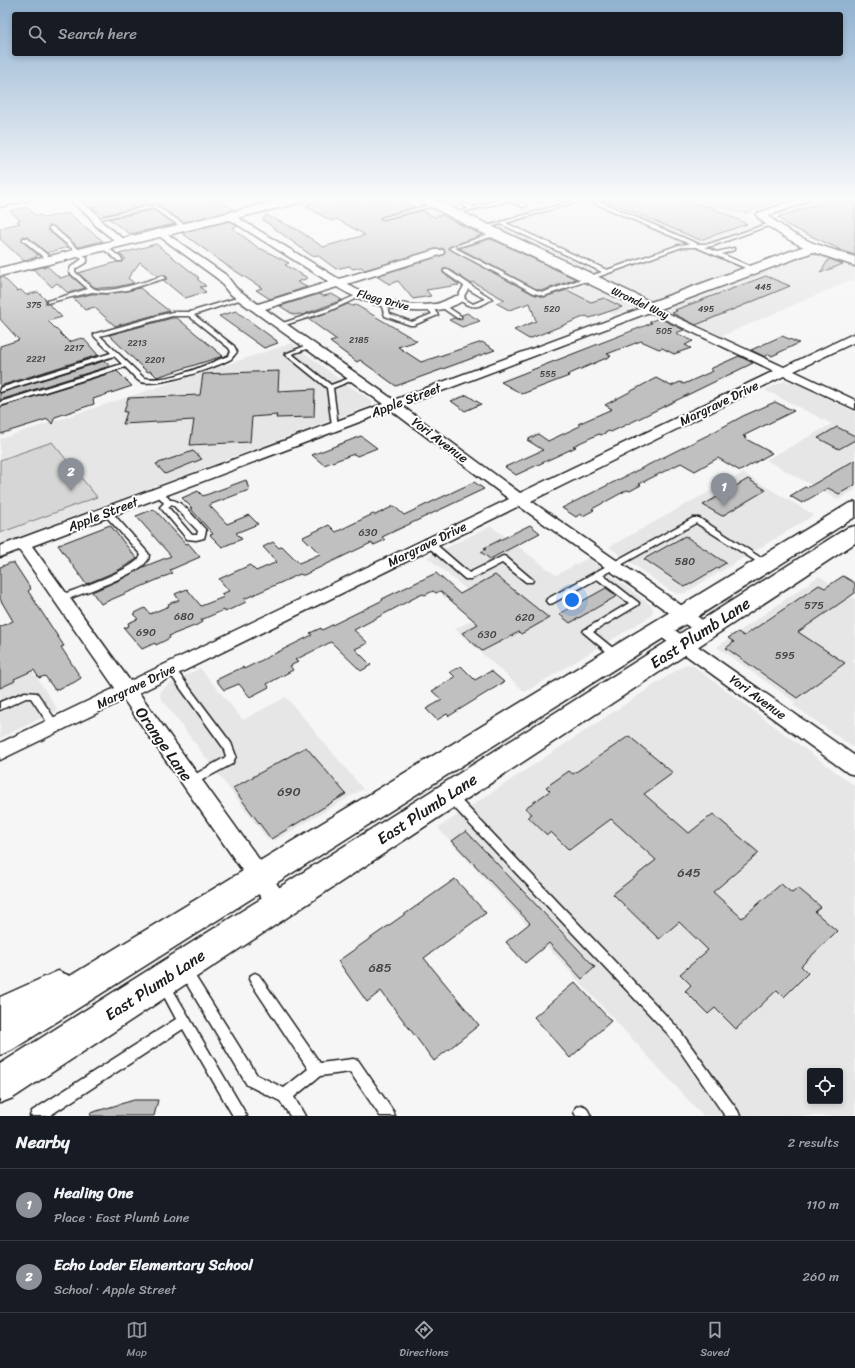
<!DOCTYPE html>
<html lang="en">
<head>
<meta charset="utf-8">
<style>
	body { margin:0; font-family:Sriracha,sans-serif; background:#20242c; color:#f1f3f6 }
	.controls { position:absolute; right:12px; bottom:12px; display:grid; overflow:hidden; border-radius:4px; box-shadow:0 2px 6px #0003 }
	.controls button { width:36px; height:36px; display:grid; place-items:center; padding:0; border:0; border-bottom:1px solid #363941; background:#171b24; color:#f1f3f6; font:20px sans-serif }
	.you { position:absolute; left:572px; top:600px; width:14px; height:14px; margin:-10px; border:3px solid #fff; border-radius:50%; background:#1a73e8; box-shadow:0 0 0 6px #1a73e833 }
	.badge { display:grid; place-items:center; width:26px; height:26px; border-radius:50%; background:#8c9099; color:#fff; font-size:13px; font-weight:700 }
	.pin { position:absolute; translate:-50% -33px; filter:drop-shadow(0 1px 2px #0008) }
	.pin::after { content:''; position:absolute; top:21px; width:14px; height:12px; background:inherit; clip-path:polygon(0 0,100% 0,50% 100%) }
	.list { margin:0; padding:0; list-style:none }
	h2 { display:flex; justify-content:space-between; align-items:center; height:52px; margin:0; padding:0 16px; font-size:17px }
	h2 small { font-size:13px; font-weight:400; color:#9ea1a6 }
	.list li { display:grid; grid-template-columns:26px 1fr auto; gap:12px; align-items:center; box-sizing:border-box; height:72px; padding:0 16px; border-top:1px solid #363941 }
	.list b { display:block; font-size:15px; white-space:nowrap }
	.list p { margin:0; font-size:13px; white-space:nowrap; color:#9ea1a6 }
	.list em { font-size:13px; font-style:normal; color:#9ea1a6 }
	.icon { flex:none; width:22px; height:22px; fill:none; stroke:currentColor; stroke-width:2; stroke-linecap:round; stroke-linejoin:round }
	.map { position:relative; flex:none; width:855px; height:1116px; overflow:hidden }
	.search { position:absolute; background:#171b24; box-shadow:0 2px 6px #0003; left:12px; right:12px; top:12px; height:44px; display:flex; align-items:center; gap:10px; box-sizing:border-box; padding:0 14px; border-radius:4px; color:#9ea1a6; font-size:15px }
	.sheet { height:196px; background:#171b24 }
	nav { display:flex; justify-content:space-around; align-items:center; box-sizing:border-box; height:56px; border-top:1px solid #363941; background:#171b24; font-size:11px; color:#9ea1a6 }
	nav a { display:grid; justify-items:center; gap:2px }
	nav .on { color:#8c9099 }
	.map>svg:first-child { display:block }
</style>
</head>
<body>
<div class="map">
<svg width="855" height="1116" viewBox="0 0 855 1116">
	<rect width="100%" height="100%" fill="#f6f6f6"/>
	<filter id="ink" filterUnits="userSpaceOnUse"><feTurbulence type="fractalNoise" baseFrequency=".025" numOctaves="2"/><feDisplacementMap in="SourceGraphic" scale="8" xChannelSelector="R" yChannelSelector="G"/><feConvolveMatrix kernelMatrix="1 2 1 2 8 2 1 2 1" color-interpolation-filters="sRGB"/></filter>
	<g filter="url(#ink)">
		<g fill="#e6e6e6" fill-rule="evenodd">
			<polygon points="339,199 415,199 485,233 435,249"/>
			<polygon points="560,199 702,199 735,211 756,222 758,226 737,233 737,236 740,238 714,249 716,251 748,265 657,300 649,300 481,222"/>
			<polygon points="811,253 823,254 855,267 855,281 851,280 722,336 671,312 669,309 671,307"/>
			<polygon points="586,284 629,305 631,307 630,309 614,315 569,290"/>
			<polygon points="292,343 339,379 368,398 372,402 372,405 0,544 0,439"/>
			<polygon points="785,381 796,383 855,412 855,490 838,500 766,460 832,424 765,390"/>
			<polygon points="743,473 814,515 685,593 677,594 669,590 609,547"/>
			<polygon points="491,526 556,575 588,558 652,606 653,611 651,616 525,692 455,629 491,610 427,557"/>
			<polygon points="819,576 855,599 855,658 852,661 855,663 855,749 793,705 796,703 717,647"/>
			<polygon points="16,646 58,710 0,738 0,653"/>
			<path d="M686,664L692,665L855,786V1116H703L438,828ZM810,1071H840V1101H810Z"/>
			<polygon points="200,668 243,720 286,697 363,789 276,840 268,840 160,697 161,691 169,684"/>
		</g>
		<g fill="#d6d6d6" stroke="#797979">
			<polygon points="702,199 786,199 746,213 735,211"/>
			<polygon points="52,442 97,497 0,533 0,460"/>
		</g>
		<g fill="#c0c0c0" stroke="#1c1c1c">
			<polygon points="87,199 110,199 113,201 125,199 141,199 146,202 148,200 148,199 217,199 235,210 184,222 154,204 104,215 92,207 97,206"/>
			<polygon points="326,199 334,199 343,203 361,199 398,199 415,207 381,217 380,219 383,220 422,211 434,217 441,215 482,235 449,247 448,248 533,294 544,297 567,290 591,302 604,298 622,307 590,318 586,316 529,339 514,330 536,321 530,303 509,310 496,303 505,300 473,282 470,283 449,269 443,269 443,273 459,285 426,290 431,296 413,299 398,281 389,284 376,276 443,255 445,251 443,248 435,249 365,270 361,267 353,269 349,266 336,269 317,255 312,256 263,220 266,215 298,230 323,247 365,235 337,219 331,221 305,206 311,205 308,203"/>
			<polygon points="605,199 679,199 710,207 747,224 700,240 605,200"/>
			<polygon points="831,199 843,202 846,201 855,203 855,255 837,249 839,249 787,225 778,217"/>
			<polygon points="26,207 37,216 40,215 44,218 68,213 103,241 78,247 54,226 49,226 48,230 68,247 47,253 28,237 23,236 22,241 38,255 36,256 37,257 24,261 0,239 0,228 20,223 17,221 20,220 10,211"/>
			<polygon points="153,210 175,224 130,234 109,219"/>
			<polygon points="230,221 238,226 232,228 260,249 262,249 289,263 285,265 308,278 297,282 307,287 270,299 256,290 262,288 226,265 182,233"/>
			<polygon points="490,239 498,242 576,279 544,290 538,290 459,248"/>
			<polygon points="156,244 198,277 199,278 197,279 206,286 200,287 206,292 185,298 163,280 167,279 167,277 163,275 157,276 140,262 128,278 134,283 116,287 99,288 94,287 78,273 117,262 122,262 126,259 119,254"/>
			<polygon points="829,259 843,264 820,273"/>
			<polygon points="47,266 60,278 70,275 85,288 68,293 57,283 52,287 33,269"/>
			<polygon points="766,276 790,286 696,325 672,313 677,311 675,310"/>
			<polygon points="0,277 3,277 17,291 21,290 26,295 38,292 46,300 46,304 49,304 62,317 48,321 69,342 81,338 84,339 98,355 0,386 0,346 19,340 0,319"/>
			<polygon points="140,288 169,311 115,326 94,307 85,310 73,298 92,294 107,294 127,291"/>
			<polygon points="319,294 323,296 332,294 342,300 302,315 300,314 294,315 280,306"/>
			<polygon points="348,304 352,306 356,305 417,341 398,347 421,362 482,342 495,350 396,386 360,360 357,362 330,342 337,340 308,319 329,312"/>
			<polygon points="236,311 277,341 276,341 278,343 264,348 219,316"/>
			<polygon points="467,313 480,321 462,327 449,320 454,318 461,320 462,315"/>
			<polygon points="172,318 177,318 223,356 157,377 151,371 148,372 143,368 109,335"/>
			<polygon points="659,318 684,330 676,333 693,341 685,345 691,348 674,354 662,348 659,349 641,341 607,354 611,356 567,375 569,376 522,394 501,382 652,323 649,322"/>
			<polygon points="782,336 799,343 772,356 769,354 765,357 751,350"/>
			<polygon points="739,356 753,363 634,421 611,432 609,431 601,435 599,434 573,446 576,447 516,475 505,467 543,450 527,440 538,434 548,441 580,426 578,424 612,409 605,405 656,378 671,386 680,382 684,384 713,371 710,369"/>
			<polygon points="104,361 110,366 0,400 0,393"/>
			<polygon points="117,371 132,386 93,399 94,404 55,417 52,424 48,419 0,434 0,407"/>
			<polygon points="279,371 278,391 315,389 314,417 276,418 277,415 252,417 250,442 190,445 194,420 123,424 127,412 124,412 128,398 200,395 203,374"/>
			<polygon points="467,395 481,404 465,411 451,401"/>
			<polygon points="775,402 794,411 743,436 746,437 744,438 772,453 740,471 718,458 695,471 681,463 639,484 641,485 630,491 627,490 592,509 594,510 583,516 580,514 576,517 562,508 710,434 743,416"/>
			<polygon points="837,427 855,436 855,440 839,449 818,438"/>
			<polygon points="361,436 377,448 357,456 354,454 324,465 312,455"/>
			<polygon points="193,451 202,459 165,474 156,464"/>
			<polygon points="855,460 855,485 839,494 828,488 802,503 790,496 805,487 807,488"/>
			<polygon points="748,479 766,490 722,516 703,505"/>
			<polygon points="246,480 249,490 209,505 227,524 249,515 258,524 236,533 242,539 222,547 210,535 213,534 190,508 192,508 182,498 198,491 203,496"/>
			<polygon points="474,482 484,489 382,537 385,540 374,545 371,543 304,575 302,575 300,574 244,599 246,602 225,612 224,610 201,620 202,622 197,625 169,636 170,638 156,645 155,643 142,649 124,628 129,626 128,623 138,619 133,614 145,608 150,614 169,606 168,604 179,600 175,594 187,589 201,606 224,597 221,594 229,591 219,579 250,565 256,571 277,562 263,547 273,542 279,548 282,546 299,563 320,554 303,537 329,525 336,532 373,514 375,515 394,506 404,515"/>
			<polygon points="154,509 186,544 188,543 200,557 170,570 173,573 101,604 92,592 122,579 143,567 171,556 136,516"/>
			<polygon points="110,525 137,559 117,571 86,584 58,545"/>
			<polygon points="530,525 540,533 490,559 481,552 486,549 484,548"/>
			<polygon points="685,536 726,563 685,587 644,559"/>
			<polygon points="10,563 14,563 31,589 28,591 64,646 61,647 81,678 73,683 55,690 45,676 39,678 34,670 14,679 15,681 0,688 0,627 13,621 0,599 0,567"/>
			<polygon points="436,573 460,594 495,575 549,618 521,634 519,632 482,651 462,633 478,624 440,591 436,593 433,591 425,595 423,594 418,596 354,630 368,643 355,649 371,665 361,671 331,642 295,660 298,662 290,666 293,670 267,684 269,687 250,697 239,684 224,690 216,680 243,667 244,669 312,635 310,633 321,628 322,630 383,600 382,599"/>
			<polygon points="843,576 855,583 855,593 798,632 845,663 797,698 726,648 734,642 728,638 738,632 744,636 819,585 825,588"/>
			<polygon points="606,588 617,596 570,623 559,614"/>
			<polygon points="461,666 475,680 491,671 504,682 449,716 447,714 437,720 426,709 442,700 432,691 455,677 450,672"/>
			<polygon points="629,736 673,773 644,794 689,833 713,814 759,853 713,892 742,918 781,884 792,893 798,888 821,907 815,912 837,931 801,966 808,973 784,997 777,990 736,1029 715,1008 708,1014 685,991 691,985 680,974 708,950 679,922 659,939 613,894 656,860 611,819 569,850 551,832 547,835 528,817 532,814 525,808 550,791 546,787 569,771 573,774"/>
			<polygon points="306,747 346,794 271,839 233,788"/>
			<polygon points="466,831 595,967 582,979 549,943 525,963 506,942 530,923 452,841"/>
			<polygon points="455,879 486,913 424,958 479,1025 434,1061 381,991 367,1002 338,961"/>
			<polygon points="575,982 611,1021 570,1058 534,1017"/>
			<polygon points="134,1100 158,1100 154,1116 91,1116 90,1113"/>
		</g>
		<g fill="none" stroke-linecap="round" stroke-linejoin="round">
			<defs>
				<g id="lane">
					<polygon points="142,199 146,199 147,200 145,201"/>
					<path d="M451,199H456L473,207C493,202 509,193 527,206L523,207L509,201L454,214L452,213V212L469,209Z"/>
					<polygon points="534,199 539,199 543,201 541,202"/>
					<path d="M579,199H604V200L598,201L698,244H709L764,225L773,224L775,225L765,227L712,246L704,247L717,252L734,248V250L722,254L754,268V270H750L696,247H682L544,296L534,293L449,248L493,233H497V235L455,248L538,291L544,292L602,272L501,224L483,229L481,228ZM583,200L592,202L690,244L679,245L607,270L506,223Z"/>
					<polygon points="436,203 438,204 438,205 383,219 381,218"/>
					<polygon points="154,205 187,226 187,228 183,228 153,208 96,220 94,219"/>
					<path d="M49,227H53L82,252V254L87,258V262L75,269V272C81,277 87,284 93,288C105,296 149,280 163,276L166,278L127,290L107,293L92,292L47,303V301L88,289L69,272L71,267L82,259L76,254V252L49,229Z"/>
					<polygon points="23,238 27,238 52,259 52,261 48,261 23,240"/>
					<polygon points="102,246 106,246 122,259 122,261 118,261 102,248"/>
					<path d="M444,270H448L492,299C478,309 470,309 457,298L464,286L444,272ZM468,289L485,299L473,304L463,298Z"/>
					<polygon points="359,294 364,295 329,311 282,326 277,325 325,309"/>
					<path d="M240,297L245,298L194,315L234,346L237,352C235,354 233,357 231,359C215,368 158,387 141,382C136,380 130,371 125,367L0,406V402L122,364L114,356L0,392V388L111,353L94,336V334L172,312H190ZM172,316H189L229,348L231,352L228,356C202,366 172,382 144,378L100,336Z"/>
					<polygon points="383,299 386,301 390,314 412,322 432,314 427,308 428,307 432,307 438,315 414,325 410,325 385,316 380,301"/>
					<polygon points="443,304 461,316 461,318 457,318 441,307 440,306"/>
					<polygon points="310,344 312,345 312,347 292,354 331,385 355,376 358,378 333,388 338,426 337,427 335,428 332,426 327,388 285,354"/>
					<path d="M156,490H162L170,500C181,498 197,521 205,529L206,531L204,538L196,540L187,539L160,507L164,503L155,492ZM172,504L198,531L197,535H192L168,507Z"/>
					<path d="M104,510H110L148,553L149,555C149,557 148,560 147,561C139,574 81,594 65,600H59L58,598L59,596C73,590 138,569 141,555L104,514L103,512Z"/>
					<polygon points="693,518 699,518 769,563 768,565 762,565 696,523 603,575 639,603 638,605 593,632 619,653 620,655 619,657 613,657 583,632 584,630 629,603 597,579 553,603 550,604 546,601 547,599"/>
					<polygon points="426,541 432,541 469,573 503,556 506,557 533,580 532,582 526,582 502,563 471,579 465,579 426,545 425,543"/>
					<polygon points="171,666 174,667 231,743 236,756 232,764 191,786 187,785 186,782 187,779 224,758 226,756 223,747 168,671 166,669 168,667"/>
					<polygon points="25,692 37,693 57,722 59,725 57,728 54,729 51,728 31,698 26,698 0,710 0,702"/>
					<polygon points="451,793 455,794 677,1027 738,1111 740,1116 725,1116 669,1035 447,800 446,797 447,794"/>
					<polygon points="186,966 190,968 257,1075 284,1088 308,1069 251,983 249,979 251,975 255,973 259,975 320,1063 353,1059 358,1060 393,1111 395,1116 380,1116 350,1072 320,1076 294,1097 305,1116 290,1116 280,1101 247,1085 182,976 180,972 182,968"/>
					<polygon points="165,981 169,983 247,1116 233,1116 183,1029 49,1116 30,1116 32,1111 176,1019 159,987 161,983"/>
					<polygon points="581,1105 586,1107 591,1116 576,1116 574,1112 576,1107"/>
				</g>
				<g id="street">
					<polygon points="12,199 28,199 26,201 0,207 0,201"/>
					<polygon points="68,199 77,199 95,212 102,222 125,240 127,242 125,244 119,244 96,226 89,216"/>
					<path d="M798,199H811L809,201L768,216L792,233L817,245L818,247L817,249C804,252 764,225 756,215L758,213Z"/>
					<path d="M230,213L339,279L435,250H443L444,252L443,254L347,284C371,299 406,308 435,304C445,303 454,293 464,296L465,298C461,303 453,306 447,308C411,317 367,306 337,287L265,309L394,400L650,305L784,367L855,333V342L794,371L855,400V409L784,376L531,501L711,626L714,630L711,634L705,636L699,634L519,506L139,693L287,898L290,905L287,912L279,915L271,912L124,700L0,760V743L115,688L19,550L0,557V546L383,404L238,300L228,292L218,279L155,233L157,231H163L226,275L236,288L258,304L329,282L227,218L225,216L227,214ZM650,312L774,371L520,493L402,406ZM391,410L509,499L130,681L32,546Z"/>
					<polygon points="660,622 666,624 855,756 855,775 848,773 654,632 651,628 654,624"/>
				</g>
				<g id="secondary">
					<polygon points="285,199 305,199 303,202 0,276 0,268"/>
					<polygon points="420,199 435,199 651,302 813,243 855,257 855,266 813,252 650,313 468,226 422,202"/>
				</g>
				<g id="primary">
					<polygon points="855,502 855,517 12,1050 0,1055 0,997 58,971 70,976 848,504"/>
					<polygon points="855,526 855,543 13,1098 0,1103 0,1064 847,528"/>
				</g>
			</defs>
			<use href="#lane" stroke="#1c1c1c" stroke-width="3"/>
			<use href="#street" stroke="#1c1c1c" stroke-width="3"/>
			<use href="#secondary" stroke="#1c1c1c" stroke-width="3"/>
			<use href="#primary" stroke="#1c1c1c" stroke-width="3"/>
			<use href="#lane" fill="#fff" fill-rule="evenodd"/>
			<use href="#street" fill="#fff" fill-rule="evenodd"/>
			<use href="#secondary" fill="#fff" fill-rule="evenodd"/>
			<use href="#primary" fill="#fff" fill-rule="evenodd"/>
		</g>
	</g>
	<linearGradient id="sky" x2="0" y2="1"><stop stop-color="#90b1d0"/><stop offset="0.56" stop-color="#fbfbfb"/><stop offset="1" stop-color="#fbfbfb" stop-opacity="0"/></linearGradient>
	<rect width="855" height="355" fill="url(#sky)"/>
	<g text-anchor="middle" dominant-baseline="central" stroke-width="4" stroke-linejoin="round" paint-order="stroke">
		<g font-size="9" fill="#454545">
			<text x="763" y="287">445</text>
			<text x="34" y="305">375</text>
			<text x="552" y="309">520</text>
			<text x="706" y="309">495</text>
			<text x="664" y="331">505</text>
			<text x="359" y="340">2185</text>
			<text x="137" y="343">2213</text>
			<text x="74" y="348">2217</text>
			<text x="36" y="359">2221</text>
			<text x="155" y="360">2201</text>
			<text x="548" y="374">555</text>
		</g>
		<g font-size="11" fill="#1c1c1c" stroke="#fff">
			<text transform="translate(383 300) rotate(15)">Flagg Drive</text>
			<text transform="translate(640 303) rotate(25)">Wrondel Way</text>
		</g>
		<g font-size="11" fill="#454545">
			<text x="368" y="532">630</text>
			<text x="685" y="561">580</text>
			<text x="814" y="605">575</text>
			<text x="184" y="616">680</text>
			<text x="525" y="617">620</text>
			<text x="146" y="632">690</text>
			<text x="487" y="634">630</text>
			<text x="785" y="655">595</text>
		</g>
		<g font-size="13" fill="#1c1c1c" stroke="#fff">
			<text transform="translate(406 400) rotate(-21)">Apple Street</text>
			<text transform="translate(719 403) rotate(-26)">Margrave Drive</text>
			<text transform="translate(440 440) rotate(37)">Yori Avenue</text>
			<text transform="translate(103 514) rotate(-21)">Apple Street</text>
			<text transform="translate(427 544) rotate(-26)">Margrave Drive</text>
			<text transform="translate(136 686) rotate(-26)">Margrave Drive</text>
			<text transform="translate(758 697) rotate(36)">Yori Avenue</text>
		</g>
		<g font-size="13" fill="#454545">
			<text x="289" y="791">690</text>
			<text x="689" y="872">645</text>
			<text x="380" y="967">685</text>
		</g>
		<g font-size="16" fill="#1c1c1c" stroke="#fff">
			<text transform="translate(700 633) rotate(-33)">East Plumb Lane</text>
			<text transform="translate(164 744) rotate(55)">Orange Lane</text>
			<text transform="translate(427 809) rotate(-33)">East Plumb Lane</text>
			<text transform="translate(155 985) rotate(-33)">East Plumb Lane</text>
		</g>
	</g>
</svg>
<div class="controls">
<button><svg class="icon" aria-label="locate" viewBox="0 0 24 24"><circle cx="12" cy="12" r="6"/><path d="M12 2v4M12 18v4M2 12h4M18 12h4"/></svg></button>
</div>
<div class="you"></div>
<div class="pin badge" style="left:724px;top:506px">1</div>
<div class="pin badge" style="left:71px;top:491px">2</div>
<div class="search"><svg class="icon" aria-label="search" viewBox="0 0 24 24"><circle cx="10" cy="10" r="6"/><path d="M15 15l6 6"/></svg>Search here</div>
</div>
<section class="sheet">
<h2>Nearby<small>2 results</small></h2>
<ul class="list">
<li><span class="badge">1</span><div><b>Healing One</b><p>Place · East Plumb Lane</p></div><em>110 m</em></li>
<li><span class="badge">2</span><div><b>Echo Loder Elementary School</b><p>School · Apple Street</p></div><em>260 m</em></li>
</ul>
</section>
<nav>
<a class="on"><svg class="icon" aria-label="map" viewBox="0 0 24 24"><path d="M3 6l6-2 6 2 6-2v14l-6 2-6-2-6 2zM9 4v14M15 6v14"/></svg>Map</a>
<a><svg class="icon" aria-label="directions" viewBox="0 0 24 24"><path d="M12 3l9 9-9 9-9-9zM9 14v-3h6M13 9l2 2-2 2"/></svg>Directions</a>
<a><svg class="icon" aria-label="saved" viewBox="0 0 24 24"><path d="M7 4h10v16l-5-4-5 4z"/></svg>Saved</a>
</nav>
</body>
</html>
